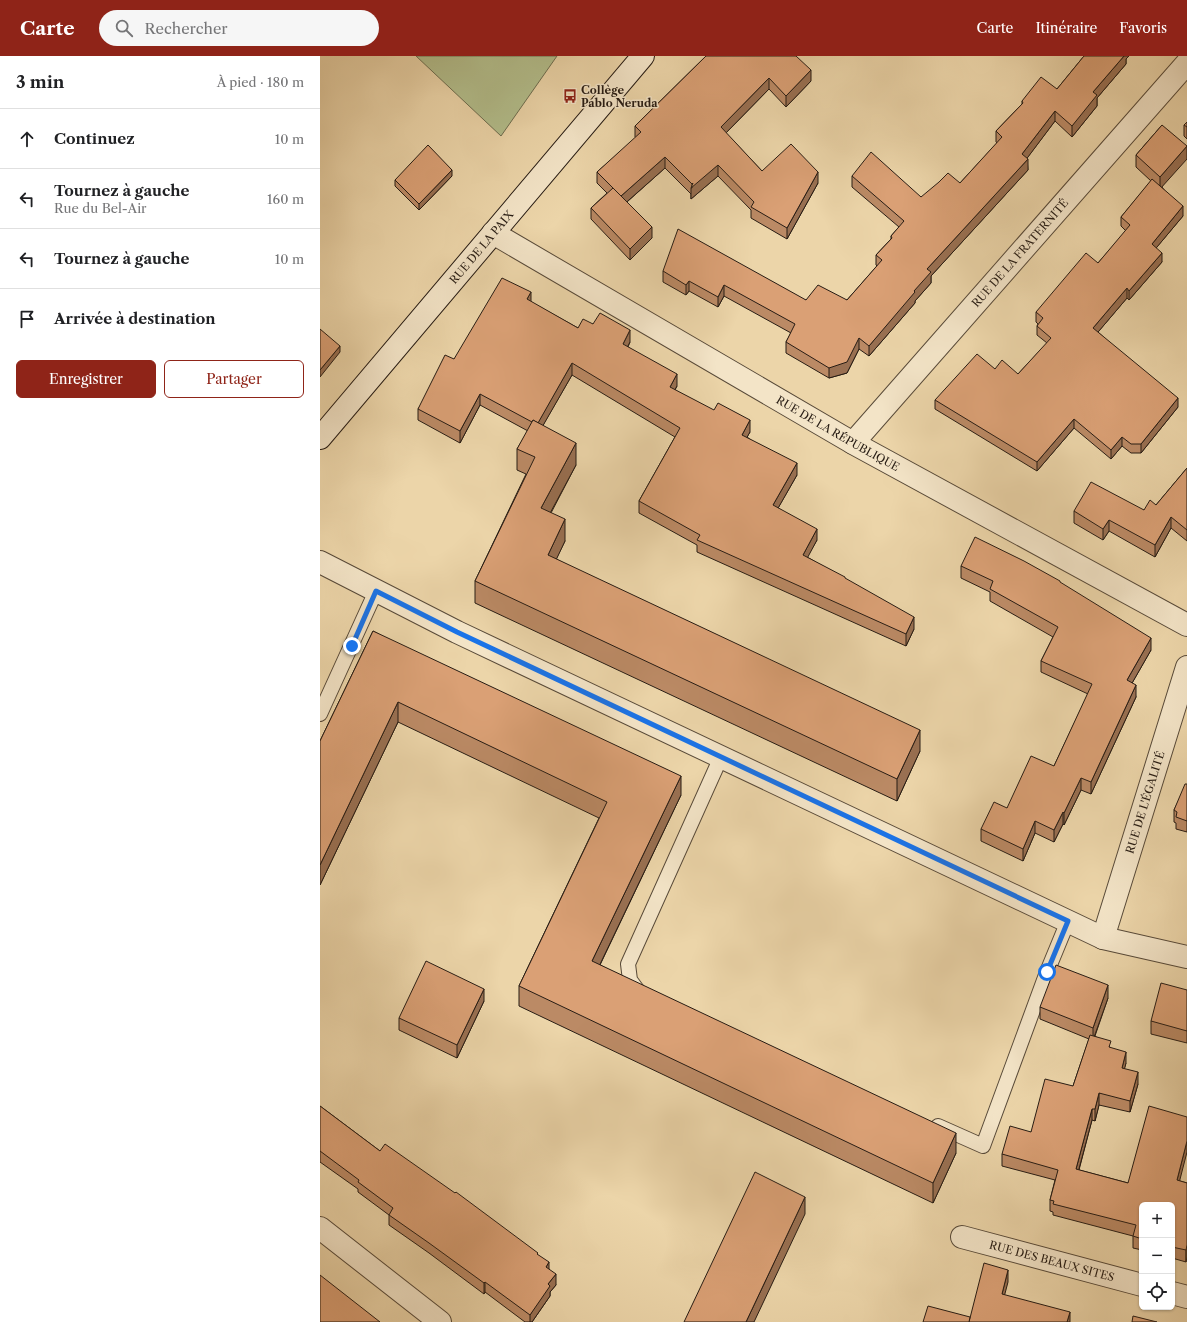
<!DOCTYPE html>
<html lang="fr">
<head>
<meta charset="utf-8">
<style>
	body { margin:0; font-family:"Libre Caslon Text",serif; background:#f6f6f6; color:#202124 }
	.controls { position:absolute; right:12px; bottom:12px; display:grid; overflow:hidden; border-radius:6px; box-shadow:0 1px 3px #0004 }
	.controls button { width:36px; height:36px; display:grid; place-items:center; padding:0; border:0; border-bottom:1px solid #e0e0e0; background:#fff; color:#202124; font:20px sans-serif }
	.stop { position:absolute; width:12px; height:12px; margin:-9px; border:3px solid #1a73e8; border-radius:50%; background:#fff }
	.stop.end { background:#1a73e8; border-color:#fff; box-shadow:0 1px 4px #0008 }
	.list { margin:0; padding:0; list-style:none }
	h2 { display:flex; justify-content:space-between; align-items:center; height:52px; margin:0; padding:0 16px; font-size:17px }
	h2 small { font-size:13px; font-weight:400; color:#757577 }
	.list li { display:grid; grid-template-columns:26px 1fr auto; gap:12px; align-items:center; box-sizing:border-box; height:60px; padding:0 16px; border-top:1px solid #e0e0e0 }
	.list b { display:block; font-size:15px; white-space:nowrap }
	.list p { margin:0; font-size:13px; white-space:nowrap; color:#757577 }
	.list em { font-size:13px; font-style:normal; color:#757577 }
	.actions { display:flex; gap:8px; padding:12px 16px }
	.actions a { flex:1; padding:9px 0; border:1px solid #8f2418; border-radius:6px; text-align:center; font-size:14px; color:#8f2418 }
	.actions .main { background:#8f2418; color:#fff }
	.icon { flex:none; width:22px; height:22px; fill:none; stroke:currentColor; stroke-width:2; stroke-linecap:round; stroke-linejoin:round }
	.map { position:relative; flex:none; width:867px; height:1266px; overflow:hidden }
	header { display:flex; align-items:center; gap:24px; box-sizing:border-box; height:56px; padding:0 20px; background:#8f2418; color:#fff }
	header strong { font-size:19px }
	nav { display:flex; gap:22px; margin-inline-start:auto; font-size:14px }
	.search { width:280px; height:36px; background:#f6f6f6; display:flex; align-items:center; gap:10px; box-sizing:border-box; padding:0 14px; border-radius:22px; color:#757577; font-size:15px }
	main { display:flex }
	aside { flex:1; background:#fff }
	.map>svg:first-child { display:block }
</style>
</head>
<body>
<header>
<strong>Carte</strong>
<div class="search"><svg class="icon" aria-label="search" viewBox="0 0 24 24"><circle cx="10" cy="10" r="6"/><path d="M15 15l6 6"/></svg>Rechercher</div>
<nav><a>Carte</a><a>Itinéraire</a><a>Favoris</a></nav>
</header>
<main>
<aside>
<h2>3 min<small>À pied · 180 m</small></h2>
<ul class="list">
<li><svg class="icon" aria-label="ahead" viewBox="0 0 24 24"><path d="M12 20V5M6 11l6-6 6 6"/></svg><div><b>Continuez</b></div><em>10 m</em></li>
<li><svg class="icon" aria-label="left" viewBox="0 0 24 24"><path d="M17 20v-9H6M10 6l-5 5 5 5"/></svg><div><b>Tournez à gauche</b><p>Rue du Bel-Air</p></div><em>160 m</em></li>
<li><svg class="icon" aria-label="left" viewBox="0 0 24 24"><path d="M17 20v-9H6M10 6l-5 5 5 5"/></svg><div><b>Tournez à gauche</b></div><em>10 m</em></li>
<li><svg class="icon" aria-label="arrive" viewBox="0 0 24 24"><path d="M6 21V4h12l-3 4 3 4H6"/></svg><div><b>Arrivée à destination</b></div></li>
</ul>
<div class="actions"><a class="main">Enregistrer</a><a>Partager</a></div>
</aside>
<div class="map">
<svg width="867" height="1266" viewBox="0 0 867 1266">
	<rect width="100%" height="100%" fill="#ecd5a9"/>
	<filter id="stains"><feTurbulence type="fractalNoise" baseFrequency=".005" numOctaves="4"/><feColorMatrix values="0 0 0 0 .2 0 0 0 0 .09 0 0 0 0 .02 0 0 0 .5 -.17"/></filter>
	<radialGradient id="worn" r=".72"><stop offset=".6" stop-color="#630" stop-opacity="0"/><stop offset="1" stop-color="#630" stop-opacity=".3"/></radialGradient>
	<polygon fill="#b3be8c" stroke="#6d6d50" points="96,0 237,0 181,80"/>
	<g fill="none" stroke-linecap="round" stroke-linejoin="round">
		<defs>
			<g id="lane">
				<polyline points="0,658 56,535"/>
				<polyline points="321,939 310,924 308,908 401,701"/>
				<polyline points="618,1070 663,1090 727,916 748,865"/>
			</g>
			<g id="street">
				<path id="s1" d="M173,177L533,387L867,569"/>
				<path id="s2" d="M533,387L867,7"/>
				<polyline points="0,506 137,576 783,882 867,901"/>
				<path id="s3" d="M783,882L867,611"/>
				<polyline points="0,1172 120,1266"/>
				<path id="s4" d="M642,1181L822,1229"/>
				<polyline points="852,1237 867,1241"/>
			</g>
			<g id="secondary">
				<path id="s5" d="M0,382L323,0"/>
			</g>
		</defs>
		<use href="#lane" stroke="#584a39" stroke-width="16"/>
		<use href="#street" stroke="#584a39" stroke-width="24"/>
		<use href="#secondary" stroke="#271c14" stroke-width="24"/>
		<use href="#lane" stroke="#f3e4c7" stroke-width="14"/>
		<use href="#street" stroke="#f3e4c7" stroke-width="22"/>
		<use href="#secondary" stroke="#f3e4c7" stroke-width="22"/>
	</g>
	<g fill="#bb8a65" stroke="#271c14">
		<polygon points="386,0 491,25 466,51 449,33 406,77 442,115 498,127 467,183 431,162 431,154 398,120 371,143 371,138 345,112 307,146 332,182 310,204 271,163 271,152 287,137 277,127 277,116 316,82 315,81 315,70"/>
		<polygon points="764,0 809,0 806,3 806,8 777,42 777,50 752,81 735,65 707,102 708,114 611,220 611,227 595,245 595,247 549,300 539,293 527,317 509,322 466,297 466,286 471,277 404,240 398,251 369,235 366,239 343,226 343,215 486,244 527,244 557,210 556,209 556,199 571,183 571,180 579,171 532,131 532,120 601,141 640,127 677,87 676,86 676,75 702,48 702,45 737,33"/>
		<polygon points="867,66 867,83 864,80 864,69"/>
		<polygon points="842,69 842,131 863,160 836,192 842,206 809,244 807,242 778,276 858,351 821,397 811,397 802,390 791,403 754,372 717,415 615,353 615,344 675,313 698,318 727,287 717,279 717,270 718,268 716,266 716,256 778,207 806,175 801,170 801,161 831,125 816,111 816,99"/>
		<polygon points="132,120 99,154 75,130 75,124"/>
		<polygon points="211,246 258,272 273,268 310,286 308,291 357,330 355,334 430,376 427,381 477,419 458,452 497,484 487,501 525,523 594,573 586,590 377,496 377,489 319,457 319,445 355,381 252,319 223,369 256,409 231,457 245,485 236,503 600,695 577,745 155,547 155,525 206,418 197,414 197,393 208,375 160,349 140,387 98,364 98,353 134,303"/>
		<polygon points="867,412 867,485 851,472 835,501 789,475 783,484 754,467 754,455 824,454 836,449"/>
		<polygon points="641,510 740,527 831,594 812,627 816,641 771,738 761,734 744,769 743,768 734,786 715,777 703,805 661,785 661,773 687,752 734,710 768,638 721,616 721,605 733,581 670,545 670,536 641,522"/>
		<polygon points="53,575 361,739 280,909 636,1097 613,1147 199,950 199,930 279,762 78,666 0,829 0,685"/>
		<polygon points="867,728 867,776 856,773 856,767 854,766 854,754"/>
		<polygon points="867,934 867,987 831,978 831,965"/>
		<polygon points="788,942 775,980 791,992 806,1007 804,1013 818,1028 810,1056 779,1049 775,1065 772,1064 759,1114 808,1127 860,1125 867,1127 866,1206 852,1202 852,1149 822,1149 822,1194 813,1192 813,1180 733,1159 733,1156 730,1155 730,1144 735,1124 682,1110 682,1098 711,1076 753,1030 769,983 720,963 720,951"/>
		<polygon points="164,945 137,1002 79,974 79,962"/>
		<polygon points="0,1050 60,1095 218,1199 229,1213 236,1229 230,1236 230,1240 212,1266 205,1266 165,1236 164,1238 109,1197 69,1169 69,1159 38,1136 38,1133 0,1106"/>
	</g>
	<g fill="#997052" stroke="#271c14">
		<polygon points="804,0 809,0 806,3 806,8 777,42 777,50 752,81 752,70 773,36"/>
		<polygon points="491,14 491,25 466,51 466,40"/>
		<polygon points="449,22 449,33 401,82 401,71"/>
		<polygon points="735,55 735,65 702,109 702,98"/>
		<polygon points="867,90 867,103 840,133 840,121"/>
		<polygon points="345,101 345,112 301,151 301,140"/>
		<polygon points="708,103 708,114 611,220 611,227 595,245 595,247 549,300 549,290 594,235 607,213"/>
		<polygon points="398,109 398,120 371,143 371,132 372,132 372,128"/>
		<polygon points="132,114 132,120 99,154 99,148"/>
		<polygon points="498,116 498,127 467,183 467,172"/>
		<polygon points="863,150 863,160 832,197 832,188"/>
		<polygon points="332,171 332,182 310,204 310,193"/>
		<polygon points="842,197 842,206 809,244 809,235"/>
		<polygon points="369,225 369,235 366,239 366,229"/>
		<polygon points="404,229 404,240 398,251 398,241"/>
		<polygon points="807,232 807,242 773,282 773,272"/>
		<polygon points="211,236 211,247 207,243"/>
		<polygon points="310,274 310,286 303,299 303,288"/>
		<polygon points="539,282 539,293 527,317 509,322 509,312"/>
		<polygon points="20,290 20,296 0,321 0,314"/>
		<polygon points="252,307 252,319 217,380 217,368"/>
		<polygon points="357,318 357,330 350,342 350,331"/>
		<polygon points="160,338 160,349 140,387 140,375"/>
		<polygon points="858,342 858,351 821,397 821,388"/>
		<polygon points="754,363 754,372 717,415 717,406"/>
		<polygon points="430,364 430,376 422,390 422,379"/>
		<polygon points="802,381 802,390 791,403 791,394"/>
		<polygon points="256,387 256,409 221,474 221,452"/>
		<polygon points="477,407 477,419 453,461 453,449"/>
		<polygon points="851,461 851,472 835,501 835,489"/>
		<polygon points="245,463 245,485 228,521 228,499"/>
		<polygon points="789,464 789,475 783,484 783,473"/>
		<polygon points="497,473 497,484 483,510 483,499"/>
		<polygon points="594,561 594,573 586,590 586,578"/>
		<polygon points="831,582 831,594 807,636 807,624"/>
		<polygon points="816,629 816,641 771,738 771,726"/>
		<polygon points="78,646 78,666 0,829 0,809"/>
		<polygon points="600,674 600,695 577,745 577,723"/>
		<polygon points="361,720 361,739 272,925 272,905"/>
		<polygon points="761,722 761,734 744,769 744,757"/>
		<polygon points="743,756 743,768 734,786 734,774"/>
		<polygon points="715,765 715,777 703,805 703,793"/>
		<polygon points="788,929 788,942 773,984 773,972"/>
		<polygon points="164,933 164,945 137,1002 137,989"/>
		<polygon points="806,996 806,1007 802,1023 802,1012"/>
		<polygon points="818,1016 818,1028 810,1056 810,1045"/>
		<polygon points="779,1037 779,1049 775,1065 775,1053"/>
		<polygon points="772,1053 772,1064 756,1124 756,1113"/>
		<polygon points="636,1077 636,1097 613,1147 613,1127"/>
		<polygon points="867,1085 867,1096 857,1135 857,1124"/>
		<polygon points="485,1141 485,1158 434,1266 426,1266"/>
		<polygon points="867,1189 867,1201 866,1206 866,1194"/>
		<polygon points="229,1206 229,1217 226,1211"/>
		<polygon points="688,1214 688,1226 682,1249 682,1238"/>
		<polygon points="236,1218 236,1229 230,1236 230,1240 212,1266 210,1266 210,1259 228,1228"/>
		<polygon points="165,1226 165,1236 164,1238 164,1227"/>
		<polygon points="750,1256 750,1266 747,1266"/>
	</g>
	<g fill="#daa075" stroke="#271c14">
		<polygon points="386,0 476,0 491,14 466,40 449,22 401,71 442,115 471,88 498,116 467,172 431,151 434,146 398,109 371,132 373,127 372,128 345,101 301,140 277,116 321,76 315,70"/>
		<polygon points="764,0 804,0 773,36 777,39 752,70 735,55 702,98 708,103 607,213 611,216 594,235 595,236 549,290 539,282 527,306 509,312 466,286 475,268 404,229 398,241 369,225 366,229 343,215 358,173 486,244 498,229 527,244 562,204 556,199 572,182 571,180 584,165 532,120 551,96 601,141 619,126 628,117 640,127 682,81 676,75 703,47 702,45 721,21 737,33"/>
		<polygon points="867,66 867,71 864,69"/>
		<polygon points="842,69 867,90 840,121 816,99"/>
		<polygon points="108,89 132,114 99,148 75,124"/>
		<polygon points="832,123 863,150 832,188 842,197 809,235 807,232 773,272 858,342 821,388 811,388 802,381 791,394 754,363 717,406 615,344 657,298 675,313 682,304 698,318 731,282 717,270 723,262 716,256 766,197 778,207 810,169 801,161"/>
		<polygon points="293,132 332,171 310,193 271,152"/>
		<polygon points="182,222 211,236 207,243 258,272 263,263 273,268 280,257 310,274 303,288 357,318 350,331 394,354 398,347 430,364 422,379 477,407 453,449 497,473 483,499 525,521 525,522 594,561 586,578 377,484 380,479 319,445 360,372 252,307 218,367 213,364 212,366 160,338 140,375 98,353 125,299 134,303"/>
		<polygon points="0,273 20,290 0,314"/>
		<polygon points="213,364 256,387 221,452 245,463 228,499 600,674 577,723 155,525 215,401 197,393"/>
		<polygon points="867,412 867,474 851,461 835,489 789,464 783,473 754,455 771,426 824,454 830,444 836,449"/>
		<polygon points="655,481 704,505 740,525 740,526 831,582 807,624 816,629 771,726 761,722 744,757 743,756 734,774 715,765 703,793 661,773 674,746 687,752 711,700 734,710 772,628 721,605 738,571 670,533 673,525 641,510"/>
		<polygon points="53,575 361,720 272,905 636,1077 613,1127 199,930 287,746 78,646 0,809 0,685"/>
		<polygon points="865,728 867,728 867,765 856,761 857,756 854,754"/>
		<polygon points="106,905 164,933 137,989 79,962"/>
		<polygon points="736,909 788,929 773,972 720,951"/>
		<polygon points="841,927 867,934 867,975 831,965"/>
		<polygon points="770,979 791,985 789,991 806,996 802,1012 818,1016 810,1045 779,1037 775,1053 772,1053 756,1113 808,1127 829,1050 867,1061 867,1085 857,1124 867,1127 867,1189 866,1194 852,1191 852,1149 822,1149 822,1183 813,1180 816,1169 733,1148 734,1145 730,1144 738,1114 682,1098 690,1070 711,1076 725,1023 753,1030"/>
		<polygon points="0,1050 60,1095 65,1088 135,1137 136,1136 218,1197 217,1198 229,1206 226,1211 236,1218 228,1228 230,1230 210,1259 165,1226 164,1227 109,1187 69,1159 73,1152 38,1126 39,1124 0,1095"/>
		<polygon points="435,1116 485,1141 426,1266 364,1266"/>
		<polygon points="664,1207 688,1214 682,1238 750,1256 747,1266 649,1266"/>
		<polygon points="0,1219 60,1266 0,1266"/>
		<polygon points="608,1250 650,1261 649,1266 603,1266"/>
		<polygon points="813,1260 837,1266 812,1266"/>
	</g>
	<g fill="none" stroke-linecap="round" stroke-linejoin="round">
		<polyline stroke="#1a73e8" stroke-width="5" points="32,590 56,535 137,576 748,865 727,916"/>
	</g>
	<defs>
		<symbol id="bus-bare" viewBox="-9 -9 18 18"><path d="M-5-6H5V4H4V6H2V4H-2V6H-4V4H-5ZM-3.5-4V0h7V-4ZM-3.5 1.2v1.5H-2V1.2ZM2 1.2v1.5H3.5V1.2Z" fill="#8f2418" stroke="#f3e4c7" stroke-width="2.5" paint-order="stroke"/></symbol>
	</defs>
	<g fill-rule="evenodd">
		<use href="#bus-bare" x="240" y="30" width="20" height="20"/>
	</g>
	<g text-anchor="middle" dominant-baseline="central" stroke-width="3" stroke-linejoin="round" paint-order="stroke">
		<g font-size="11" font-weight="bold" fill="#271c14" stroke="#f3e4c7" text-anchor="start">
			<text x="261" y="34">Collège<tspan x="261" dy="13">Pablo Neruda</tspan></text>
		</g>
		<g font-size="11" fill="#271c14" stroke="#f3e4c7">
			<text stroke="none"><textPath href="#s5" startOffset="250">RUE DE LA PAIX</textPath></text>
			<text stroke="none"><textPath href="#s2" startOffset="253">RUE DE LA FRATERNITÉ</textPath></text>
			<text stroke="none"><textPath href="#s1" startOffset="399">RUE DE LA RÉPUBLIQUE</textPath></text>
			<text stroke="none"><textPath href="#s3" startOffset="142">RUE DE L'ÉGALITÉ</textPath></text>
			<text stroke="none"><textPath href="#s4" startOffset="93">RUE DES BEAUX SITES</textPath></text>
		</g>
	</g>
	<rect width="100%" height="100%" filter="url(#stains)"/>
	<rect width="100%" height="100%" fill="url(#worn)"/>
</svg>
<div class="controls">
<button>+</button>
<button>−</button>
<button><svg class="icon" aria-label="locate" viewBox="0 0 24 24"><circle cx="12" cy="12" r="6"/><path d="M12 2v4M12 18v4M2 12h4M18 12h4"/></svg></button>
</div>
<div class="stop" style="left:727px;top:916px"></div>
<div class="stop end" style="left:32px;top:590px"></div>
</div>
</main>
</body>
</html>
